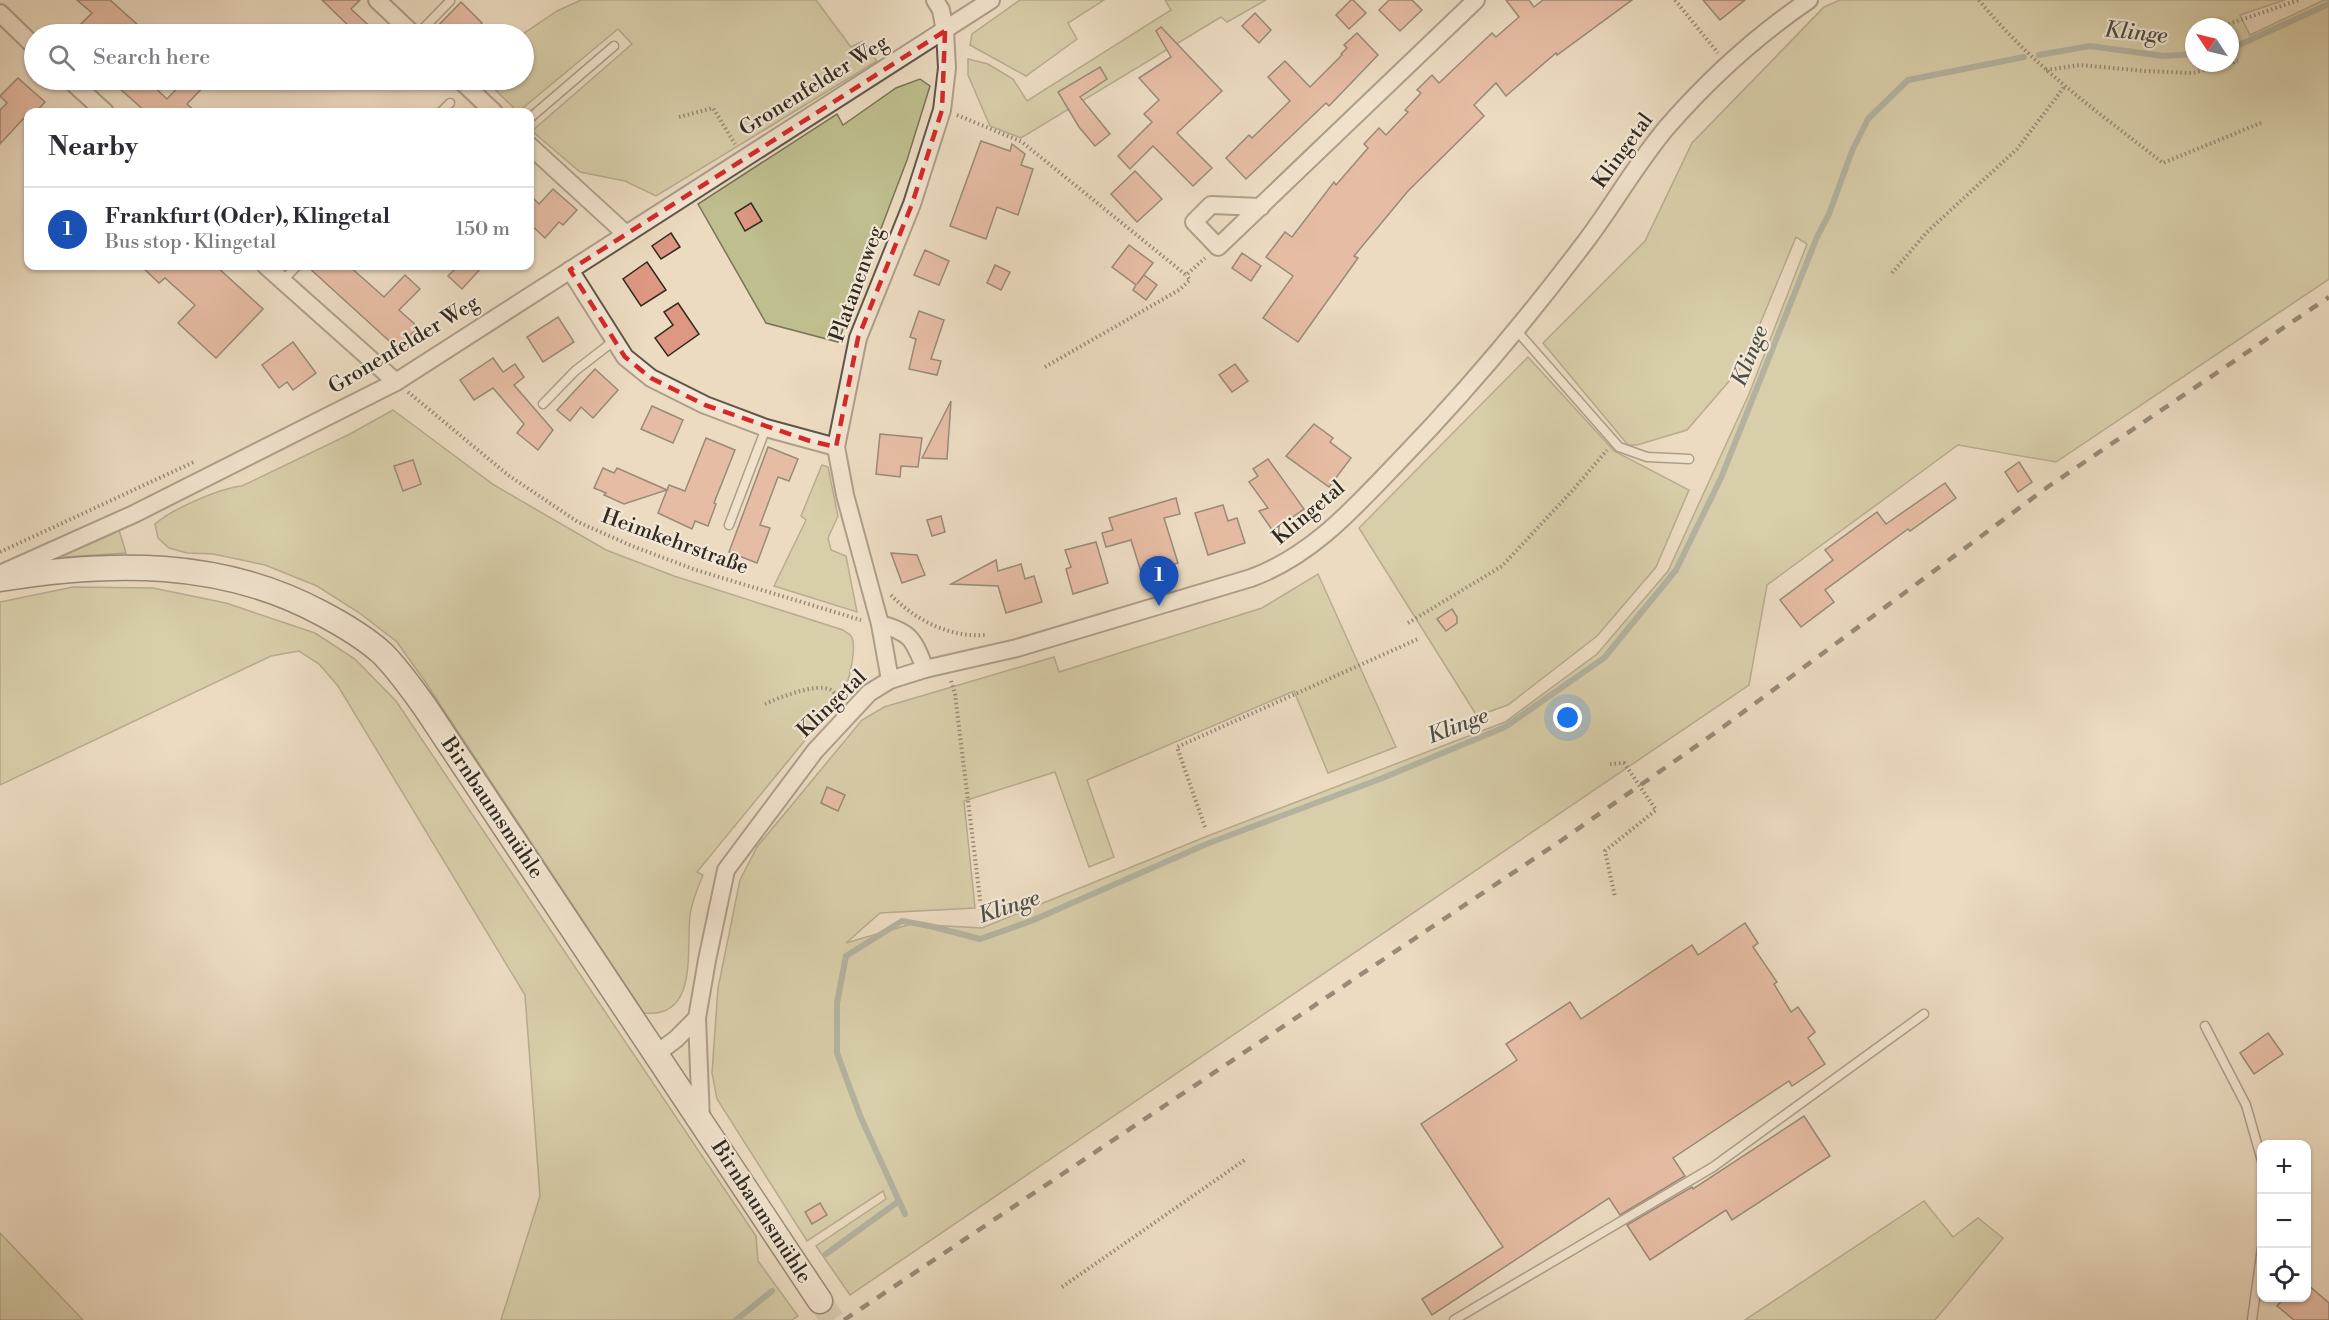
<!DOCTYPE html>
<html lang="en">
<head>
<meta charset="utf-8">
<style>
	body { margin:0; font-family:"Libre Bodoni",serif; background:#f2f2f3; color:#2b2b33 }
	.controls { position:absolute; right:18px; bottom:18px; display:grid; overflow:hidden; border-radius:12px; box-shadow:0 2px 4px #0004 }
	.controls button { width:54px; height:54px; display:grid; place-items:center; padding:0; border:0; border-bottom:2px solid #e1e1e2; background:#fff; color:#2b2b33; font:30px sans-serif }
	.compass { position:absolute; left:2185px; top:18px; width:54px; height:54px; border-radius:50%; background:#fff; box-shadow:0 2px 4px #0004; rotate:305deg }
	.you { position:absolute; left:1568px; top:718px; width:21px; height:21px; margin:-15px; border:4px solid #fff; border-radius:50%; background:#1a73e8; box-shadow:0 0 0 9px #1a73e833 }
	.badge { display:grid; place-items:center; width:39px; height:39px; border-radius:50%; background:#8f2418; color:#fff; font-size:20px; font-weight:700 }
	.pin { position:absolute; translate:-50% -50px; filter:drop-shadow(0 2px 3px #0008) }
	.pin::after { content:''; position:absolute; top:32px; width:21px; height:18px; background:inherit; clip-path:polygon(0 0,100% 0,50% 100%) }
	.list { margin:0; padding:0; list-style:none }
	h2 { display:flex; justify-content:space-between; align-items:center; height:78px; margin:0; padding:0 24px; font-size:26px }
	h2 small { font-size:20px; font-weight:400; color:#7c7c81 }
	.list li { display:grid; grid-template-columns:39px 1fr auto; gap:18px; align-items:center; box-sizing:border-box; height:84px; padding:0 24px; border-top:2px solid #e1e1e2 }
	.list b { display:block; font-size:22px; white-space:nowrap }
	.list p { margin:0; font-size:20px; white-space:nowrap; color:#7c7c81 }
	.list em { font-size:20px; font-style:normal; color:#7c7c81 }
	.icon { flex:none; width:33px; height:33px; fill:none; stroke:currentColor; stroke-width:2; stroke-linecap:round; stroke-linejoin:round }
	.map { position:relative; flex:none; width:2329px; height:1320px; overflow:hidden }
	.search { position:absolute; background:#fff; box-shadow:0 2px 4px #0004; left:24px; top:24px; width:510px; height:66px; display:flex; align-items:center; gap:15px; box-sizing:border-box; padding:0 21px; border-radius:33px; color:#7c7c81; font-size:22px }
	.panel { position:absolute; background:#fff; box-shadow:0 2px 4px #0004; left:24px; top:108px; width:510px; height:162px; border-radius:12px }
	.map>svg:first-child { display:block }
</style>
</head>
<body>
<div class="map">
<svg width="2329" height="1320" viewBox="0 0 2329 1320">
	<rect width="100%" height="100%" fill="#ecdbc1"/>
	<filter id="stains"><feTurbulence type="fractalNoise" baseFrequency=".00333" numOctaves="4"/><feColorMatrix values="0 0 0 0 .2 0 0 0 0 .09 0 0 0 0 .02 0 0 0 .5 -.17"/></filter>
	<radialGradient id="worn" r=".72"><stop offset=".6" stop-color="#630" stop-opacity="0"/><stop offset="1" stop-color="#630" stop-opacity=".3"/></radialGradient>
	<g fill="#bfbe8e" stroke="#787457" stroke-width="1.5" fill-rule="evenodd">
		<polygon points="581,0 816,0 851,47 863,41 877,61 656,196 625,181 580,172 532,131 632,44 618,29 518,112 485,80 524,80 523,34 557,11"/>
		<polygon points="1020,0 1104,0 1068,23 1077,39 1026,76 970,45 972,34"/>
		<polygon points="1165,0 1266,0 1227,22 1221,17 1021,138 990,126 968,75 968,59 988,64 1013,79 1027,101 1171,10"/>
		<path d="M1840,0H2285L2240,15L2250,35L2324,0H2329V279L2056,462L1958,445L1767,585L1749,685L850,1295L816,1246L886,1199L883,1191L807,1241L717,1099L712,1073L718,988L740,880L757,847L862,720L884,707L1054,657L1059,672L1262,608L1318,574L1396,747L1328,773L1294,691L1087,780L1114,857L1089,867L1055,772L964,801L975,908L880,913L846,943L911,924L982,928L1205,837L1505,722L1597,654L1668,571L1749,394L1807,244L1796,237L1743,365L1687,430L1637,445H1628L1543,343L1645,241L1692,143L1824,7ZM2194,27H2230V63H2194Z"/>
		<polygon points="920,79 930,86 907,160 838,342 766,323 698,204 837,114 843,125 896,88"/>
		<polygon points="1528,357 1614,451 1689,490 1656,567 1597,636 1508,705 1477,716 1359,528"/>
		<path d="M393,410L494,485L606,550L674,576L843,630C845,632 849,633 851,636C858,645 848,685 843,694L697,872L703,875C698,887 692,901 690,915C686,949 699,1019 644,1013L424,680L397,642L358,612L317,586L265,565L213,554L187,553L169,548L158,538L155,524C172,509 220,488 242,486L350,434Z"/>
		<polygon points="822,465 828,467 838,516 828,538 831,550 846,556 857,612 774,586 806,520 801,516"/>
		<polygon points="119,530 126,553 64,557 63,553"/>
		<polygon points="73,587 153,588 226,603 315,633 355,659 396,701 756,1236 758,1261 798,1316 792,1320 501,1320 540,1196 525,995 338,686 319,664 299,651 271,656 0,785 0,602"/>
		<polygon points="1924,1201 1953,1237 1978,1218 2003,1238 1935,1320 1745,1320"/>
		<polygon points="0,1233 83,1320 0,1320"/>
	</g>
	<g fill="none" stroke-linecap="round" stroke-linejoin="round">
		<g stroke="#6f8177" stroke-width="6">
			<polyline points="2230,49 2329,4"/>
			<polyline points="2039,55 2090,46 2163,56 2194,54"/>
			<polyline points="905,1214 861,1118 837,1053 837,1003 846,956 902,921 930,926 980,939 1031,921 1209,843 1380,779 1505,727 1604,658 1676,570 1721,478 1817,237 1829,214 1852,151 1868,119 1908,80 2024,57"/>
			<polyline points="826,1254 899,1201"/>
			<polyline points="736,1320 772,1291"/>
		</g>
	</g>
	<g fill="#dd9782" stroke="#312a20" stroke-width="1.5">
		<polygon points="77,0 110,0 148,34 71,34 92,13"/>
		<polygon points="322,0 360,0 351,9 378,34 357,34"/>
		<polygon points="1351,0 1353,0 1366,13 1349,29 1336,15"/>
		<polygon points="1389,0 1412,0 1422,10 1400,31 1379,10"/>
		<polygon points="1506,0 1529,0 1534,7 1543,0 1632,0 1557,55 1556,53 1506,96 1496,83 1474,105 1484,116 1408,191 1354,256 1358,258 1298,342 1263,318 1293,276 1266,257 1285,232 1292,237 1334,182 1336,185 1368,148 1364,144 1379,128 1386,135 1408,112 1405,110 1421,93 1417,90 1432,75 1439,83 1492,33 1496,37 1519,17"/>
		<polygon points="1703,0 1745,0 1720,20"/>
		<polygon points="461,2 482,23 471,34 430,34"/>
		<polygon points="1255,13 1271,30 1259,43 1242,26"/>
		<polygon points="1161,27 1222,91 1177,133 1212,168 1193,186 1153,146 1130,169 1118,156 1152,122 1144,114 1159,100 1139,78 1171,57 1156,31"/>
		<polygon points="1357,33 1378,55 1329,106 1326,103 1246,179 1226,158 1249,135 1252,138 1290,101 1268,77 1285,61 1310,87 1342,55 1341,54 1347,48 1344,45"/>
		<polygon points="1100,67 1107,79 1080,97 1110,134 1095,146 1079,127 1058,92"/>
		<polygon points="18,78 45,102 36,112 28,112 28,121 24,118 0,144 0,110 7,103 0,96"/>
		<polygon points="110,80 147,80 167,99 185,80 210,80 187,104 196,112 146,112"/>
		<polygon points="981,141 1010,151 1012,144 1025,154 1021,165 1033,169 1018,215 997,207 986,239 950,226"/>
		<polygon points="1135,171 1162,199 1137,222 1111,194"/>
		<polygon points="553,189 577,210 563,225 559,222 545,238 530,224 530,195 539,204"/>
		<polygon points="751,203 762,221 745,231 735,213"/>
		<polygon points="671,233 680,247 661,259 652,246"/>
		<polygon points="1129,245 1153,263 1137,284 1144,275 1157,285 1146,300 1133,290 1136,285 1112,267"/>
		<polygon points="925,250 949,261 939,285 914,275"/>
		<polygon points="1242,253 1261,266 1251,281 1232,268"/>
		<polygon points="647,262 666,290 641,306 623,279"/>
		<polygon points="995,265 1010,272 1001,290 987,283"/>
		<polygon points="141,266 216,266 263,309 216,358 178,323 195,305 165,278 159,283"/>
		<polygon points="307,266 349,266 384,297 405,275 420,289 399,310 418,327 398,349"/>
		<polygon points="458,266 483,266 462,289 448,276"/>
		<polygon points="678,303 699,334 668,356 655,338 673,325 664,312"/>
		<polygon points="919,311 944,320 931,359 941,361 937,375 909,369 916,339 910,337"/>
		<polygon points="558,317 574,342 543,362 527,337"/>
		<polygon points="293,342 316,373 293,390 287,382 279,388 262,365"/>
		<polygon points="493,358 503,372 515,364 524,377 514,385 553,430 538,450 517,433 524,424 493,388 474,400 460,380"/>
		<polygon points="1235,364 1248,381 1232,392 1219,375"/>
		<polygon points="595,369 618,390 593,418 581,407 570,421 557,410"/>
		<polygon points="951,401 947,459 922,458"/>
		<polygon points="652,406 683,420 673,443 641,429"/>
		<polygon points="1314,424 1333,438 1330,442 1351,458 1329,487 1286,456"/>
		<polygon points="880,434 922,438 918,467 901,466 900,477 876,474"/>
		<polygon points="706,438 735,450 714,503 716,504 708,526 695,521 692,529 658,513 669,485 685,491"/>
		<polygon points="768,447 798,459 789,481 778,477 760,525 770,528 757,563 729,552"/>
		<polygon points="1268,459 1304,509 1273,531 1259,511 1268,508 1249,482 1258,476 1253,469"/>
		<polygon points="413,460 421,484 403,491 394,466"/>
		<polygon points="2019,462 2032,482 2018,492 2005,472"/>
		<polygon points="603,468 614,473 617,468 667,490 624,504 604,495 606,493 594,488"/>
		<polygon points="1945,483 1956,498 1910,531 1908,529 1825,590 1834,602 1801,627 1780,600 1833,560 1825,550 1877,512 1886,524"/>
		<polygon points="1176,498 1180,514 1164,518 1178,563 1142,575 1131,540 1106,547 1102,533 1113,530 1109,518"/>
		<polygon points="1223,505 1228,521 1237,518 1245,543 1208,555 1195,513"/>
		<polygon points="941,516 945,532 932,536 927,520"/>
		<polygon points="1096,542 1108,583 1073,594 1066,569 1071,567 1065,550"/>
		<polygon points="891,553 917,555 925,575 902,583"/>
		<polygon points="996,560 998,571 1021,564 1025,579 1034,576 1042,602 1006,613 998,586 951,584"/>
		<polygon points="1452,609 1457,617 1457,623 1446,631 1437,619"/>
		<polygon points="827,787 845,795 838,811 821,803"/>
		<polygon points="1745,923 1758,943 1753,947 1777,982 1774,984 1791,1012 1798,1007 1815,1032 1808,1038 1825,1064 1792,1086 1789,1081 1673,1158 1685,1176 1620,1215 1609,1198 1432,1315 1422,1299 1503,1247 1421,1124 1517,1060 1506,1044 1570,1002 1581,1019 1692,945 1698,955"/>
		<polygon points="2268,1033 2283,1054 2254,1074 2240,1053"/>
		<polygon points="1804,1116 1830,1156 1732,1220 1726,1210 1650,1260 1627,1225 1692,1187 1693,1189"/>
		<polygon points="820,1203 827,1215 812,1224 805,1212"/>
		<polygon points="2307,1284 2329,1303 2329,1320 2294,1320 2277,1306 2284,1298 2307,1298"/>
	</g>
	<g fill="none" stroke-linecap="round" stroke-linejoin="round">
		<polyline stroke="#c7b8a1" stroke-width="24" stroke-dasharray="24 12" stroke-linecap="butt" points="820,1301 833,1320"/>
		<defs>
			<g id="lane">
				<polyline points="418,34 450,1"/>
				<polyline points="441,112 450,103"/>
				<polyline points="530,118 614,46"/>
				<polyline points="282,281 297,266"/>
				<polyline points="1517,331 1619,447 1647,457 1689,459"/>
				<polyline points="543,404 575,371 615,340"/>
				<polyline points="729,525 766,428"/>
				<polyline points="2205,1026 2246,1105 2262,1161"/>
				<polyline points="1454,1320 1713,1167 1924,1014"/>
				<polyline points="2252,1320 2262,1248"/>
			</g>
			<g id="street">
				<polyline points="377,0 413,34"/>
				<polyline points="0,13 34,46"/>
				<polyline points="70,80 105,112"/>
				<polyline points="460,80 494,112"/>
				<polyline points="530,146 626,234"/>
				<polyline points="1261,207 1211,205 1194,222 1218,247 1476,0"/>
				<polyline points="266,266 396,382"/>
				<polyline points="570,270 625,357 651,378 705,405 766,428 836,447"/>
				<polyline points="2,573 134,514 396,382 991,0"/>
				<path d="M880,624C911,632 914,640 925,669"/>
				<polyline points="890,680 880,624 845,495 836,447 858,338 912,204 942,110 947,68 945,31 941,10 935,0"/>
				<polyline points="656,1054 676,1039 697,1018"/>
				<path d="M701,1121L697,1018L707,960L726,870L815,751L869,693L890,680L925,669L1017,648L1251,578C1312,556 1355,507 1399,461C1466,392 1528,318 1586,241C1614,204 1638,161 1668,126C1710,78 1756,36 1809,0"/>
			</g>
			<path id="secondary" d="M0,579C110,561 221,559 321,613C342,624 364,637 382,653C398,669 412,689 425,707L820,1301"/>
		</defs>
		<use href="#lane" stroke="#605648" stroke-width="11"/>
		<use href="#street" stroke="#605648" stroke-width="20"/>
		<use href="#secondary" stroke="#312a20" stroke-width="27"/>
		<g stroke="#312a20" stroke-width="4" stroke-dasharray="1.5 3" stroke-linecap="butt">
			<polyline points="1675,0 1718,53"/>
			<path d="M1979,0C2031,65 2098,112 2163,163L2263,122"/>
			<polyline points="2220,27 2299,0"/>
			<polyline points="2046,70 2080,65 2145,71 2193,73 2238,61"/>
			<polyline points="957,115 1022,142 1186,275 1205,258"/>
			<polyline points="679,117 713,108 735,144"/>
			<polyline points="1892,273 1927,232 2017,149 2065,86"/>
			<polyline points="1045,367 1179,290 1190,280 1186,275"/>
			<polyline points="408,392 508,475 578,522 632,546 696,570 861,620"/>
			<polyline points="0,552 196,461"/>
			<path d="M891,595C915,620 950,638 986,635"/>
			<polyline points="1408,623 1502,566 1572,491 1607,450"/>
			<polyline points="951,681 955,694 982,915"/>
			<path d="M765,704C778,698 817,682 831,690C834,692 838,698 841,701"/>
			<polyline points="1610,764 1624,763 1656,810 1605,851 1615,897"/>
			<polyline points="1205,827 1177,747 1418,639"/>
			<polyline points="1062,1287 1246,1159"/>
		</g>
		<use href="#lane" stroke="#f3e8d7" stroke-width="8"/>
		<use href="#street" stroke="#f3e8d7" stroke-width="16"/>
		<use href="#secondary" stroke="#f3e8d7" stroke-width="24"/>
		<polyline stroke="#312a20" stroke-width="4.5" stroke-dasharray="10 10" stroke-linecap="butt" points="844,1320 1562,840 1719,730 2049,486 2329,297"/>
	</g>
	<path d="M0 0H2329V1320H0ZM945,31L942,110L912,204L858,338L836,447L810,441L705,405L651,378L625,357L570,270Z" fill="#ecdbc1" fill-opacity=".55" fill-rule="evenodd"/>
	<path fill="none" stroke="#d62828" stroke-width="4.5" stroke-dasharray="12 8" stroke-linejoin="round" d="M945,31L942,110L912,204L858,338L836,447L810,441L705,405L651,378L625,357L570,270Z"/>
	<g text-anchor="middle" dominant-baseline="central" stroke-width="4.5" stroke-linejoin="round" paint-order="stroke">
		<g font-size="21" fill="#312a20" stroke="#f3e8d7">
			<text transform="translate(814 86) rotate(-32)">Gronenfelder Weg</text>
			<text transform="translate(1623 151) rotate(-54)">Klingetal</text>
			<text transform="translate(857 284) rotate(-70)">Platanenweg</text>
			<text transform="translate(404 345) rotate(-31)">Gronenfelder Weg</text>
			<text transform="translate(1309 513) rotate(-40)">Klingetal</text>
			<text transform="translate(675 542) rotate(20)">Heimkehrstraße</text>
			<text transform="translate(832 704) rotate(-44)">Klingetal</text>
			<text transform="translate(492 808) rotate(56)">Birnbaumsmühle</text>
			<text transform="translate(761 1212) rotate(57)">Birnbaumsmühle</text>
		</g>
		<g font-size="22" font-style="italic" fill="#4b4e44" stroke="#f3e8d7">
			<text transform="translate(2136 33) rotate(6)">Klinge</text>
			<text transform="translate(1750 356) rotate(-68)">Klinge</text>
			<text transform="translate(1458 726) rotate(-21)">Klinge</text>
			<text transform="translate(1009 907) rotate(-18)">Klinge</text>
		</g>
	</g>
	<rect width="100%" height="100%" filter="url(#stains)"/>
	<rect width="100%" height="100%" fill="url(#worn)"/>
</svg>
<div class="controls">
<button>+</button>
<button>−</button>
<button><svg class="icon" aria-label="locate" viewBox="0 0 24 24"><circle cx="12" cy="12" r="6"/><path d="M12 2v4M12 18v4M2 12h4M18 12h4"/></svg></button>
</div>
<svg class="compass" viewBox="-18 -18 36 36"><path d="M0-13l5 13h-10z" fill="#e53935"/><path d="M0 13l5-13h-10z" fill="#7c7c81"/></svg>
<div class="you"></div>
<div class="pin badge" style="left:1159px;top:606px;background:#1a4fb4">1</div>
<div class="search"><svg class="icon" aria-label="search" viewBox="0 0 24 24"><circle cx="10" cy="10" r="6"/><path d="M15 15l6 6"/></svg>Search here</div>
<section class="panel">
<h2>Nearby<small></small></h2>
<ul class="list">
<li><span class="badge" style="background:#1a4fb4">1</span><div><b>Frankfurt (Oder), Klingetal</b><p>Bus stop · Klingetal</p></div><em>150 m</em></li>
</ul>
</section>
</div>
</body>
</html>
